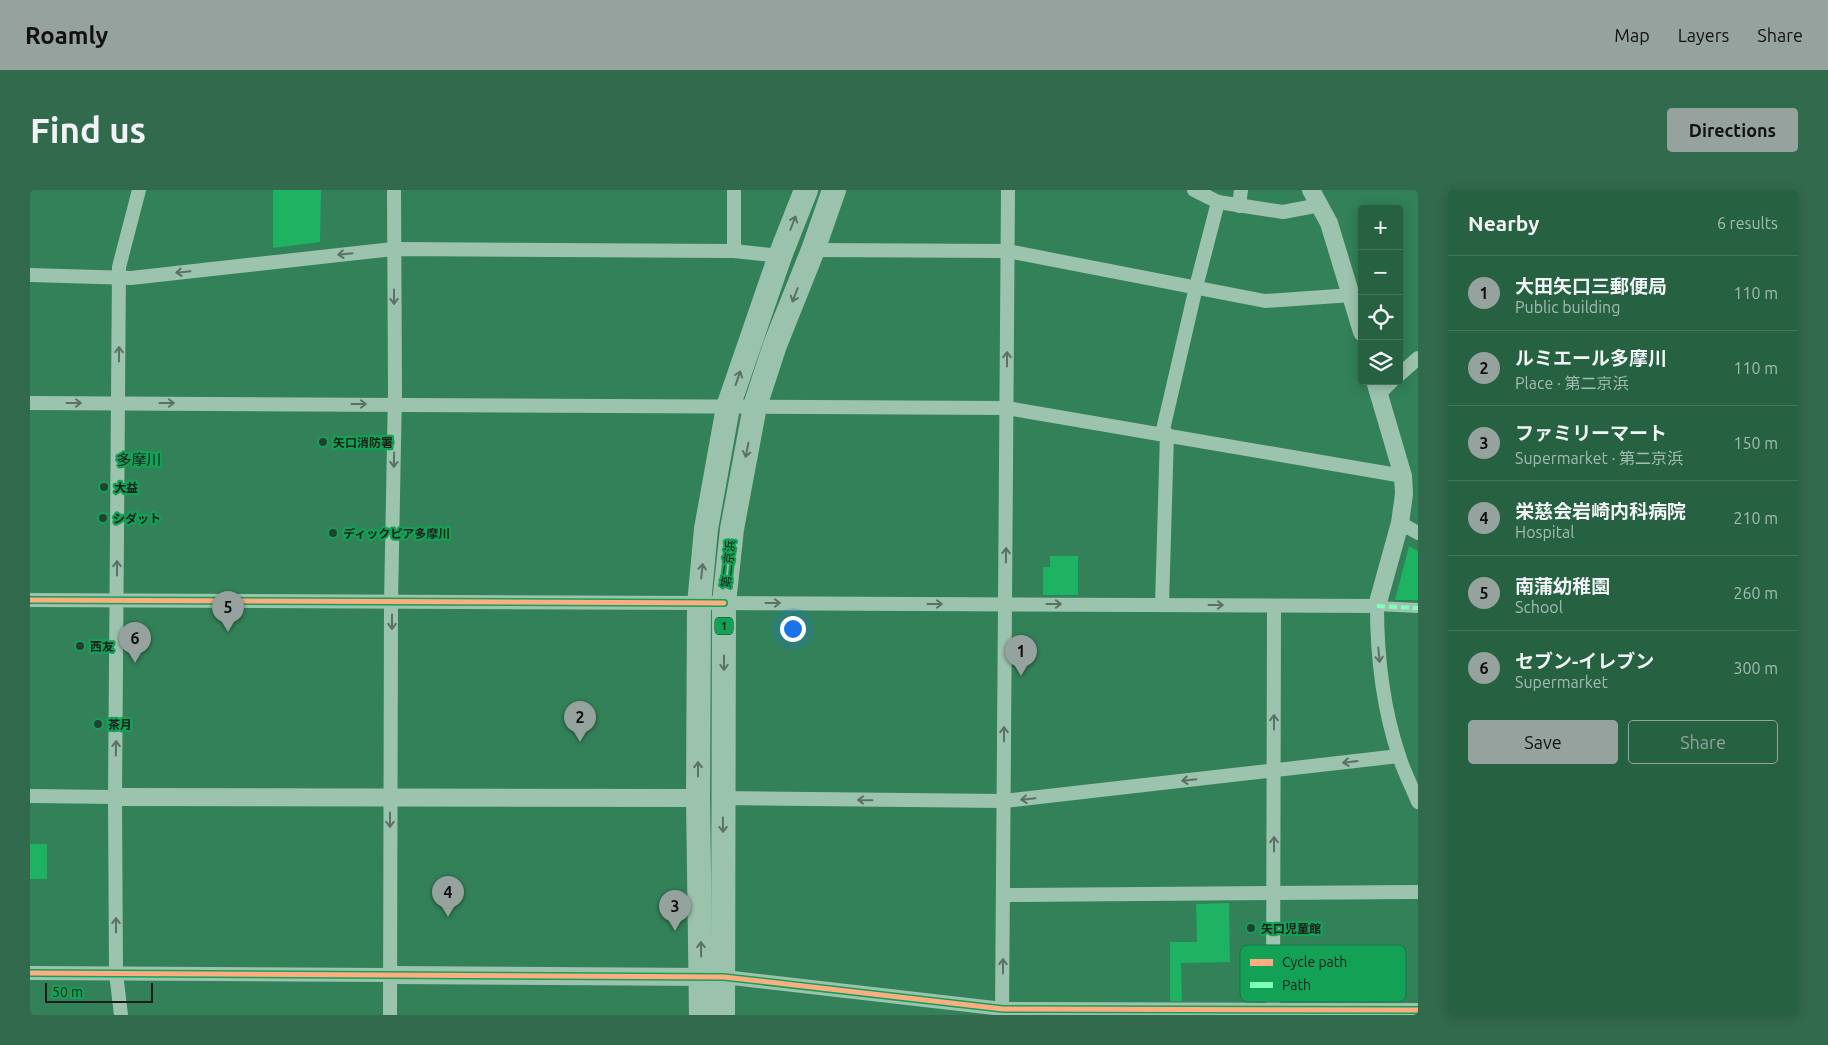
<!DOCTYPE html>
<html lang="en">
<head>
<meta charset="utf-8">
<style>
	body { margin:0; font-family:Ubuntu,"Noto Sans JP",sans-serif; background:#326a4d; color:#f1f3f6 }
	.controls { position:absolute; right:15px; top:15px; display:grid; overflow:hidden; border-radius:5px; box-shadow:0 2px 12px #0003 }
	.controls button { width:45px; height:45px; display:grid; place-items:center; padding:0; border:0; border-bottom:1px solid #42755b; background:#266142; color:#f1f3f6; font:25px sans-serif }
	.scale { position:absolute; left:15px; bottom:12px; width:108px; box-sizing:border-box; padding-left:5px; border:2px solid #1d1d1d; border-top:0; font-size:14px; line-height:18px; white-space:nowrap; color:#1d1d1d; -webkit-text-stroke:4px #13a156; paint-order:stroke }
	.you { position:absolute; left:762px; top:438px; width:18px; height:18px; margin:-12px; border:4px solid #fff; border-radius:50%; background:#1a73e8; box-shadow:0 0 0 8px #1a73e833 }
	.badge { display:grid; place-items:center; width:32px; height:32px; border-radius:50%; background:#95a29e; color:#111; font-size:16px; font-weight:700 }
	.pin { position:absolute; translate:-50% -41px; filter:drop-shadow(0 1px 2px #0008) }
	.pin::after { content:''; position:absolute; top:26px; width:18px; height:15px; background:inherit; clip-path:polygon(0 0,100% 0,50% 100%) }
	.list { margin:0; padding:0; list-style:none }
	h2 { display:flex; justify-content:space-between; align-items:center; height:65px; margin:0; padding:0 20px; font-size:21px }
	h2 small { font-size:16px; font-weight:400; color:#a4bcb2 }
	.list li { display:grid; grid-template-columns:32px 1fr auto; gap:15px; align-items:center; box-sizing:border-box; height:75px; padding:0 20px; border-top:1px solid #42755b }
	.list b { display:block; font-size:19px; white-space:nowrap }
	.list p { margin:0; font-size:16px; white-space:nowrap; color:#a4bcb2 }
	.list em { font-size:16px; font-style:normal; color:#a4bcb2 }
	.actions { display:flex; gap:10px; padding:15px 20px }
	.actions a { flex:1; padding:11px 0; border:1px solid #95a29e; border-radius:5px; text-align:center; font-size:18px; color:#95a29e }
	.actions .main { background:#95a29e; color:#111 }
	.icon { flex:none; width:28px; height:28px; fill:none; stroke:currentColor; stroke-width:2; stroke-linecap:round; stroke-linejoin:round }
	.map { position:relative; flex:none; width:1388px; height:825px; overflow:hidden; border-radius:5px }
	header { display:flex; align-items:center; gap:30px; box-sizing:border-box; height:70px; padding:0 25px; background:#95a29e; color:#111 }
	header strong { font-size:24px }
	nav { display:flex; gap:28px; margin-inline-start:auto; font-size:18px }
	.intro { display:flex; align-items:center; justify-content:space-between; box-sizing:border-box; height:120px; padding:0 30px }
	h1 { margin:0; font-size:35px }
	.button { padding:12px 22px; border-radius:5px; background:#95a29e; color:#111; font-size:18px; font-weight:700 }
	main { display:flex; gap:30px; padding:0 30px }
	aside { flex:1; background:#266142; border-radius:5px; box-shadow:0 2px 12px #0003 }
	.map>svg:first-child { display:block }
</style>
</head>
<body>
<header>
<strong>Roamly</strong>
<nav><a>Map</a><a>Layers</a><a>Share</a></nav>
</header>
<div class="intro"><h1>Find us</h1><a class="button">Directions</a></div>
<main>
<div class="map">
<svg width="1388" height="825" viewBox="0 0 1388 825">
	<rect width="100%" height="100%" fill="#338158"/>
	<g fill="#1eb363">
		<polygon points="243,0 291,0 290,52 243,58"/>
		<polygon points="1379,356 1388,361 1388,410 1365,410"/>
		<polygon points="1020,366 1048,366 1048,405 1013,405 1013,377 1020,377"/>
		<rect x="0" y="654" width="17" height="35"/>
		<polygon points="1199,713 1200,772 1151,773 1152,811 1140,811 1140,752 1167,752 1166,714"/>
	</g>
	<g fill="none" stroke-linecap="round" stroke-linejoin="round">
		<polyline stroke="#9cc3ae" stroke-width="10" points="1347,416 1388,418"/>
		<g stroke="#9cc3ae" stroke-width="14">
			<polyline points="704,0 704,61"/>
			<polyline points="1164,0 1188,12 1253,22 1290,15"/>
			<polyline points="1209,16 1211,0"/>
			<polyline points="783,60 977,61 1235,111 1322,105"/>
			<polyline points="0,85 101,88 363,59 704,61 750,66"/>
			<polyline points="1369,185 1388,168"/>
			<polyline points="1349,204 1362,191"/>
			<polyline points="0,213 977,218 1373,286"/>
			<polyline points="1132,244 1166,97 1188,12"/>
			<polyline points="1370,333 1388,343"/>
			<path d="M0,410L1347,416C1347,467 1353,518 1369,566C1374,582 1382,597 1388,612"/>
			<polyline points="1132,415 1137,244"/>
			<polyline points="0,606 85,607"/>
			<polyline points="692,608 974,611 1369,566"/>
			<polyline points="974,705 1388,702"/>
			<polyline points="0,783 360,785"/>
			<polyline points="694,787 973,819 1388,820"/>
			<polyline points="91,825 86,783 85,607 89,77 109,0"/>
			<polyline points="360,825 361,413 365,201 364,0"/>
			<polyline points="972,825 978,0"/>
			<polyline points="1243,825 1244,416"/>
		</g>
		<g stroke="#9cc3ae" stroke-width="18">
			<polyline points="1281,0 1299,33 1332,142"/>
			<polyline points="1345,191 1373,286 1374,304 1370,333 1347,416"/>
			<polyline points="85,607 668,608"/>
			<polyline points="360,785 681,787"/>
		</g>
		<g stroke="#9ac2ac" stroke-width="24">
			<polyline points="671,825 668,608 669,414 676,339 698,217 750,66 776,0"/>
			<polyline points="693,825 694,413 702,339 725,216 745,155 783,60 804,0"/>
		</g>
		<polyline stroke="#80ffba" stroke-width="4" stroke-dasharray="8 4" stroke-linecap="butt" points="1347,416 1388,418"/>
		<defs>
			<g id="cycleway">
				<polyline points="0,410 694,413"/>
				<polyline points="0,783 694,787 973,819 1388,820"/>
			</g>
		</defs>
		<use href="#cycleway" stroke="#13a156" stroke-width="8"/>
		<use href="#cycleway" stroke="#ffac80" stroke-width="5"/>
	</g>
	<defs><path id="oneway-shaft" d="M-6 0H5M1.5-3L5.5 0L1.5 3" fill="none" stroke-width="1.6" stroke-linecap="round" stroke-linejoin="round" transform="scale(1.25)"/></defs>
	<g stroke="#5c7064">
		<use href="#oneway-shaft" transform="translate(763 33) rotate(-69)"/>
		<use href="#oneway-shaft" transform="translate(765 105) rotate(111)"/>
		<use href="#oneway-shaft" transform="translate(708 188) rotate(-71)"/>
		<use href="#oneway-shaft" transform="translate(717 260) rotate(101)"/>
		<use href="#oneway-shaft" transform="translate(672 381) rotate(-84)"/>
		<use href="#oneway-shaft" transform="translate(694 473) rotate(90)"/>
		<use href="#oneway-shaft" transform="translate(668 579) rotate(-90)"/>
		<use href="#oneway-shaft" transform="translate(693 635) rotate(89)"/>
		<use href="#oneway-shaft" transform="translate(671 759) rotate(-91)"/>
	</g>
	<g stroke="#5c7066">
		<use href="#oneway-shaft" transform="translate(315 64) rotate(174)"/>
		<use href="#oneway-shaft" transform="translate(153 82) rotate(174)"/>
		<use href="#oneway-shaft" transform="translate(364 107) rotate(90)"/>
		<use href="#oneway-shaft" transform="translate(89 164) rotate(-90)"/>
		<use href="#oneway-shaft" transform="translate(977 169) rotate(-90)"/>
		<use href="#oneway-shaft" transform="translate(44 213)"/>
		<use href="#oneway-shaft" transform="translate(137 213)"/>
		<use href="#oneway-shaft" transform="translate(329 214)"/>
		<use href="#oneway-shaft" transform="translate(364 270) rotate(91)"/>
		<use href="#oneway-shaft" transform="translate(976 365) rotate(-89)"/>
		<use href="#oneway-shaft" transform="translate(87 378) rotate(-90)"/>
		<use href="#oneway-shaft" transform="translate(743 413)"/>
		<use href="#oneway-shaft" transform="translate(905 414)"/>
		<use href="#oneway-shaft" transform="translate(1024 414)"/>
		<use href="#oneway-shaft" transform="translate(1186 415)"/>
		<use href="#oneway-shaft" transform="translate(362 432) rotate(90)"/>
		<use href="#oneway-shaft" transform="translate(1349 465) rotate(85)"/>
		<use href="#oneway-shaft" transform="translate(1244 532) rotate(-90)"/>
		<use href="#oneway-shaft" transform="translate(974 544) rotate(-90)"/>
		<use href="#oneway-shaft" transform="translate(86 558) rotate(-89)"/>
		<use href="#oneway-shaft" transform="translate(1320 572) rotate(173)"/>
		<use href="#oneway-shaft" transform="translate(1159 590) rotate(174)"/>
		<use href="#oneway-shaft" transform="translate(998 609) rotate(174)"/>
		<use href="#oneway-shaft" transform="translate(835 610) rotate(-179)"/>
		<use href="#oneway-shaft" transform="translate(360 630) rotate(90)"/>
		<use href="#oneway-shaft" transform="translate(1244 654) rotate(-90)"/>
		<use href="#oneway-shaft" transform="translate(86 735) rotate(-90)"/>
		<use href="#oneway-shaft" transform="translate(973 776) rotate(-90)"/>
	</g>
	<g fill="#254032" stroke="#13a156" stroke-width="2">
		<circle cx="293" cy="252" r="5"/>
		<circle cx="74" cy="297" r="5"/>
		<circle cx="73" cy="328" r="5"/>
		<circle cx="303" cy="343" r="5"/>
		<circle cx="50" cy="456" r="5"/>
		<circle cx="68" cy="534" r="5"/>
		<circle cx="1221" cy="738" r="5"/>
	</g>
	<g text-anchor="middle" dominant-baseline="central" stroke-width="4.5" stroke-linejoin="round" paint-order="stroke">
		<rect fill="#13a156" stroke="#1a452e" stroke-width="1" x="685" y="427.5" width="18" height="17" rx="4"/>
		<g font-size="11" font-weight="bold" fill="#1d1d1d">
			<text x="694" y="436">1</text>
		</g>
		<g font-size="12" font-weight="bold" fill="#1d1d1d" stroke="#13a156" text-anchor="start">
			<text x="303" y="252">矢口消防署</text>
			<text x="84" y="297">大益</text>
			<text x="83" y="328">シダット</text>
			<text x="313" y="343">ディックピア多摩川</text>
			<text x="60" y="456">西友</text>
			<text x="78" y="534">茶月</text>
			<text x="1231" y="738">矢口児童館</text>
		</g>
		<g font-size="12" fill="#1d1d1d" stroke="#13a156">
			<text transform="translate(698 374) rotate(-84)">第二京浜</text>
		</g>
		<g font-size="15" fill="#1d1d1d" stroke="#13a156">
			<text x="109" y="269">多摩川</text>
		</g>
	</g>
	<rect x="1210" y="755" width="166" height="57" rx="8" fill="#13a156" stroke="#167945" stroke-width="1"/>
	<rect x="1220" y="769" width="23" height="7" fill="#ffac80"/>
	<rect x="1220" y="792" width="23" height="6" fill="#80ffba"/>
	<g font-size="14" fill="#1d1d1d">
		<text x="1252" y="777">Cycle path</text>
		<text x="1252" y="800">Path</text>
	</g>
</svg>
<div class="controls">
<button>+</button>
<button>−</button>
<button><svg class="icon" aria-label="locate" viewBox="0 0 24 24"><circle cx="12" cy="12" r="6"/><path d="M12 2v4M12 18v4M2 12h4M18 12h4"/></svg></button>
<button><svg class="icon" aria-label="layers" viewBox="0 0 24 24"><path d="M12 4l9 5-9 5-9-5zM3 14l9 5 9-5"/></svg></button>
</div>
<div class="scale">50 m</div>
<div class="you"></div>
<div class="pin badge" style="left:991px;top:486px">1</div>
<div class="pin badge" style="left:550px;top:552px">2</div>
<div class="pin badge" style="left:645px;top:741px">3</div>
<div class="pin badge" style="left:418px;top:727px">4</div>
<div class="pin badge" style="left:198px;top:442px">5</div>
<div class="pin badge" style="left:105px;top:473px">6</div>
</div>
<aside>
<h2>Nearby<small>6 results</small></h2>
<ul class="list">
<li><span class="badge">1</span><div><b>大田矢口三郵便局</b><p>Public building</p></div><em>110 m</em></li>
<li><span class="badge">2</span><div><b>ルミエール多摩川</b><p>Place · 第二京浜</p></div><em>110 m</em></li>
<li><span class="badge">3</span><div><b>ファミリーマート</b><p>Supermarket · 第二京浜</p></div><em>150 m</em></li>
<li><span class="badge">4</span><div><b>栄慈会岩崎内科病院</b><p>Hospital</p></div><em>210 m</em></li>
<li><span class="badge">5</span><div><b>南蒲幼稚園</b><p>School</p></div><em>260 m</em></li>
<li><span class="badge">6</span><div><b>セブン-イレブン</b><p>Supermarket</p></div><em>300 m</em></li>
</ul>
<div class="actions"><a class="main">Save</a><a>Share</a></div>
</aside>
</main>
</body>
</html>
